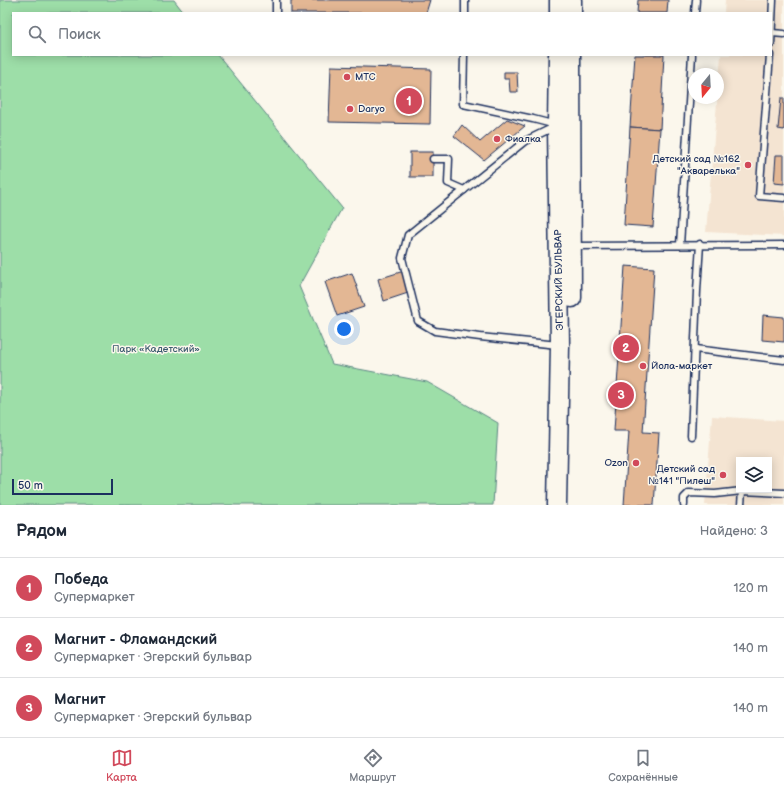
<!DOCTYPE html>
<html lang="ru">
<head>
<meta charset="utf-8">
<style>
	body { margin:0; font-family:"Balsamiq Sans",sans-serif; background:#f6f6f7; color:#1f2937 }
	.controls { position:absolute; right:12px; bottom:12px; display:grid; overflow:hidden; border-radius:0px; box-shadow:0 2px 10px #0003 }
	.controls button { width:36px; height:36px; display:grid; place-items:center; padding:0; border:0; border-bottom:1px solid #e0e1e3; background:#fff; color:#1f2937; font:20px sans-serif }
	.compass { position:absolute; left:688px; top:68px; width:36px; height:36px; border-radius:50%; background:#fff; box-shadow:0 2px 10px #0003; rotate:198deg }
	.scale { position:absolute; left:12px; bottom:10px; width:101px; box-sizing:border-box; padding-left:4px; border:2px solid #1b2f5e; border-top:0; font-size:11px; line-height:14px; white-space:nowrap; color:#1b2f5e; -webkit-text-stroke:3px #fbf7ec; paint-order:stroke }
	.you { position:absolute; left:344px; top:329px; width:14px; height:14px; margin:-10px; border:3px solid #fff; border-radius:50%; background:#1a73e8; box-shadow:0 0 0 6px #1a73e833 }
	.badge { display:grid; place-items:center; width:26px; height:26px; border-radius:50%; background:#d1495b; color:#fff; font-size:13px; font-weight:700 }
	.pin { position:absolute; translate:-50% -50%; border:2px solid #fff; box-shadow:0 1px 4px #0006 }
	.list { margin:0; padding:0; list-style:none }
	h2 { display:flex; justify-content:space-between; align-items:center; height:52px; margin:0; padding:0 16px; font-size:17px }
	h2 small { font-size:13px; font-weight:400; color:#747a83 }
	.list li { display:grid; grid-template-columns:26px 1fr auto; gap:12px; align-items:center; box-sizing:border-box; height:60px; padding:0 16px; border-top:1px solid #e0e1e3 }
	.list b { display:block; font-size:15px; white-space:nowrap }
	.list p { margin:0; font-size:13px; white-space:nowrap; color:#747a83 }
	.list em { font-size:13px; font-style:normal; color:#747a83 }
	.icon { flex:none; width:22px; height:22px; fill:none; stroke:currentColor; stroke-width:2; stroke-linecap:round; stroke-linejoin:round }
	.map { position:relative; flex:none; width:784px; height:505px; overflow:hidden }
	.search { position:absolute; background:#fff; box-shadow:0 2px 10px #0003; left:12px; right:12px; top:12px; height:44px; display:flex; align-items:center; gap:10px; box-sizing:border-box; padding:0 14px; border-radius:0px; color:#747a83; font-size:15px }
	.sheet { height:232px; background:#fff }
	nav { display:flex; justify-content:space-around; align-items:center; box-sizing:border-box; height:56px; border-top:1px solid #e0e1e3; background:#fff; font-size:11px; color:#747a83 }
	nav a { display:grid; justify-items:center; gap:2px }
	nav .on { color:#d1495b }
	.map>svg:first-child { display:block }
</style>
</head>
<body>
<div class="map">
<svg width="784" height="505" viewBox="0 0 784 505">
	<rect width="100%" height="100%" fill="#fbf7ec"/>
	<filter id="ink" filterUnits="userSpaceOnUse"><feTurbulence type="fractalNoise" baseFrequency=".025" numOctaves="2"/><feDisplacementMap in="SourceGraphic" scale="8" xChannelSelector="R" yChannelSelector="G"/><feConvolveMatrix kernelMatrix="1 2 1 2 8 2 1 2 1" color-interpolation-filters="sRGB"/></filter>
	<g filter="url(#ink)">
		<g fill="#f4e4d2" fill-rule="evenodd">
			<polygon points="725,0 784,0 784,236 706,232 721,55 771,55 771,13 724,13"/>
			<path d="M712,416L784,421V505H705ZM739,460H769V490H739Z"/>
		</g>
		<polygon fill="#9ddea8" stroke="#5c8683" points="0,0 174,0 184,13 13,13 13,55 218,55 342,208 299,286 332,364 427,382 498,423 493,505 0,505"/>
		<g fill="#e3b794" stroke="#1b2f5e">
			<polygon points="291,0 430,0 426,13 291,13"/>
			<polygon points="638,0 668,0 667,13 637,13"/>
			<polygon points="635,55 664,55 660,129 630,127"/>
			<polygon points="331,66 431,69 430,124 329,122"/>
			<polygon points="504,72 517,72 518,92 510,92 509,79 504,79"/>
			<polygon points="781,98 784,98 784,130 778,129"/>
			<polygon points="507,119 525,126 484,160 454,136 462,125 480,142"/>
			<polygon points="630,127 660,129 653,227 624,225"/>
			<rect x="410" y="152" width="23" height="25"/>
			<polygon points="776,155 784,155 784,184 774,183"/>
			<polygon points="625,266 654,268 643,432 659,433 654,505 624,505 629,431 614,431"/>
			<polygon points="407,270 414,291 384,301 378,279"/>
			<polygon points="352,273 364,307 337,316 325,282"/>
			<polygon points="763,315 784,317 784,342 762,340"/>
		</g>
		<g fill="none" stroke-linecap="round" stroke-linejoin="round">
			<defs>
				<g id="lane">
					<polyline points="276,13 276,0"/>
					<polyline points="465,13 465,0"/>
					<polyline points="695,13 696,0"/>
					<polyline points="772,33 784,34"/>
					<polyline points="771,44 773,0"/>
					<polyline points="464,55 463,104 533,119 556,125"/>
					<polyline points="770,55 759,196 784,198"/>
					<polyline points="554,127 525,141 408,235 402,258 418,321 435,331 480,337 558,345"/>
					<polyline points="433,159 449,159 448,183 464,190"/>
					<polyline points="680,245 692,55"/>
					<polyline points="574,246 784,245"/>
					<polyline points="695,349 784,360"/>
					<polyline points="691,436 697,291 700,244"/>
					<polyline points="684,505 684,498 689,493 715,494 742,491 784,493"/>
					<polyline points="741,505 742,491"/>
				</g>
				<g id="secondary">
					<polyline points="559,13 559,0"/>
					<polyline points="572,13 572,0"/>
					<polyline points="571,55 572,298"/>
					<polyline points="557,505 560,345 557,126 558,55"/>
				</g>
			</defs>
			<use href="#lane" stroke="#1b2f5e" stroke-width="9"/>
			<use href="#secondary" stroke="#1b2f5e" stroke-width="21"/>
			<use href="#lane" stroke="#fbf7ec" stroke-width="6"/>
			<use href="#secondary" stroke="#fbf7ec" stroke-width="18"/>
		</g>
	</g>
	<g fill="#d1495b" stroke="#fbf7ec" stroke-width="1.5">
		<circle cx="347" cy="77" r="4"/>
		<circle cx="350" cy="109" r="4"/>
		<circle cx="497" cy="139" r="4"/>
		<circle cx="748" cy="165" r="4"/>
		<circle cx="643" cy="366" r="4"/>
		<circle cx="636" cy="463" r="4"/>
		<circle cx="723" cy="475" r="4"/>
	</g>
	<g text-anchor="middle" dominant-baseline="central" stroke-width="3" stroke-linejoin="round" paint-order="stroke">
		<g font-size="10" fill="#1b2f5e" stroke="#fbf7ec" text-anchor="start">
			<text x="355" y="77">МТС</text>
			<text x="358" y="109">Daryo</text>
			<text x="505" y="139">Фиалка</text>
			<text x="740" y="159" text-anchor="end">Детский сад №162<tspan x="740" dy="12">"Акварелька"</tspan></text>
			<text x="651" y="366">Йола-маркет</text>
			<text x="628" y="463" text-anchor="end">Ozon</text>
			<text x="715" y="469" text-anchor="end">Детский сад<tspan x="715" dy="12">№141 "Пилеш"</tspan></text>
		</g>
		<g font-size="10" fill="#1b2f5e" stroke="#fbf7ec">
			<text transform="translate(559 280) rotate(-91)">ЭГЕРСКИЙ БУЛЬВАР</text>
		</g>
		<g font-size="10" fill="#3c5b70" stroke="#fbf7ec">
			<text x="156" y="349">Парк «Кадетский»</text>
		</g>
	</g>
</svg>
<div class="controls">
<button><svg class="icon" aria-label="layers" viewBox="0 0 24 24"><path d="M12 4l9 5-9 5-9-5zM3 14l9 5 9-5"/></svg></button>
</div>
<svg class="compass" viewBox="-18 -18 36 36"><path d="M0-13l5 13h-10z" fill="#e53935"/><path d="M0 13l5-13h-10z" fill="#747a83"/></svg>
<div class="scale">50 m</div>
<div class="you"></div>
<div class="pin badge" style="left:409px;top:101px">1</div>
<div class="pin badge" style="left:626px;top:348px">2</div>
<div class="pin badge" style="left:621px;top:395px">3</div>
<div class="search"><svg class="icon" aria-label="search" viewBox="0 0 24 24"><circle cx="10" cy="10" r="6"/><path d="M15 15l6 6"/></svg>Поиск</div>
</div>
<section class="sheet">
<h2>Рядом<small>Найдено: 3</small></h2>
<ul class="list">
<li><span class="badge">1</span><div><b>Победа</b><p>Супермаркет</p></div><em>120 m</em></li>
<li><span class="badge">2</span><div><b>Магнит - Фламандский</b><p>Супермаркет · Эгерский бульвар</p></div><em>140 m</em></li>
<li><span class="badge">3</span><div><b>Магнит</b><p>Супермаркет · Эгерский бульвар</p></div><em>140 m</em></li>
</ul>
</section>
<nav>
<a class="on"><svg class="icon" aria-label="map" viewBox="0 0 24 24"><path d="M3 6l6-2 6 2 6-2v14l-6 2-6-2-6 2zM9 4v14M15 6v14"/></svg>Карта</a>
<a><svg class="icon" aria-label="directions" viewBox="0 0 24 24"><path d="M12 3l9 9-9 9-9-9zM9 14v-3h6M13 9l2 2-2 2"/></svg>Маршрут</a>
<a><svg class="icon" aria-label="saved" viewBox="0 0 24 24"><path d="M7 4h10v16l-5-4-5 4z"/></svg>Сохранённые</a>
</nav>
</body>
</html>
